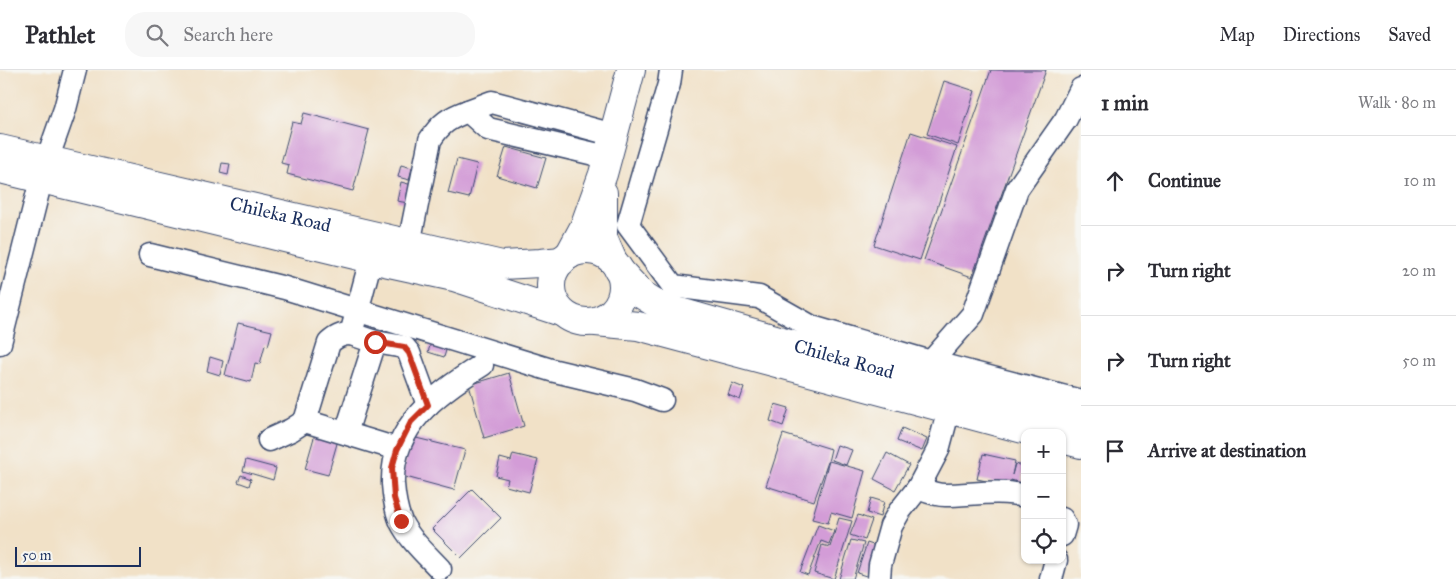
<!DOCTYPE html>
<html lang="en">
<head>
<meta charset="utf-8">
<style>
	body { margin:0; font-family:"IM FELL Great Primer",serif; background:#f7f7f7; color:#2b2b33 }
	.controls { position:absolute; right:15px; bottom:15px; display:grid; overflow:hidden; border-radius:10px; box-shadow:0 1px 4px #0004 }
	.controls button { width:45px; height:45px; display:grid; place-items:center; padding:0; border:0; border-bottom:1px solid #e1e1e2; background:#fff; color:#2b2b33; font:25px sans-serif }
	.scale { position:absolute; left:15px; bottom:12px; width:126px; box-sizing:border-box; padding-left:5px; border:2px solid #1b2f5e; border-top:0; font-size:14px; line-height:18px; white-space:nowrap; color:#1b2f5e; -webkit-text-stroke:4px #f6f6f2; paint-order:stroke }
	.stop { position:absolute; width:15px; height:15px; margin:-11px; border:4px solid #c8321e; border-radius:50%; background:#fff }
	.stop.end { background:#c8321e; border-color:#fff; box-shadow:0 1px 5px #0008 }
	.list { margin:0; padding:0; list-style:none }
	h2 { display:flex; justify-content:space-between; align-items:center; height:65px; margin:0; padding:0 20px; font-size:21px }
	h2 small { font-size:16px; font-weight:400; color:#7c7c81 }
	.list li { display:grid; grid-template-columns:32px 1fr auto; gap:15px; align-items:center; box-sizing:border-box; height:90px; padding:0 20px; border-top:1px solid #e1e1e2 }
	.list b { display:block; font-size:19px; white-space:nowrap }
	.list em { font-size:16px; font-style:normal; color:#7c7c81 }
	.icon { flex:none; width:28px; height:28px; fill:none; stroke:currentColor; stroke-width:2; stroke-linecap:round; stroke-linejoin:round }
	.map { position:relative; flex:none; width:1081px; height:509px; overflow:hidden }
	header { display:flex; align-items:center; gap:30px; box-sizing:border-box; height:70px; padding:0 25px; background:#fff; border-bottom:1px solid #e1e1e2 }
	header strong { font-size:24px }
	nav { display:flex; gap:28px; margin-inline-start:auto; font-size:18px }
	.search { width:350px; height:45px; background:#f7f7f7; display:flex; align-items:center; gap:12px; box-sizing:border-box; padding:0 18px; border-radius:20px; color:#7c7c81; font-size:19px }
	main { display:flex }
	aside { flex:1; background:#fff }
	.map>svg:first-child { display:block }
</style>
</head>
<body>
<header>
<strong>Pathlet</strong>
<div class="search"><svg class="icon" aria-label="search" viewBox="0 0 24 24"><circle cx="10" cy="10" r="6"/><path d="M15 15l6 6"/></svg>Search here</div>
<nav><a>Map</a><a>Directions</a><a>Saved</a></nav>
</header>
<main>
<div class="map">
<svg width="1081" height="509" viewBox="0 0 1081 509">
	<rect width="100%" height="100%" fill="#f6f6f2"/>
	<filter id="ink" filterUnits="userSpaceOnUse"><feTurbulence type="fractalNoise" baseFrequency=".02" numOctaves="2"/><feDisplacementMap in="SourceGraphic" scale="10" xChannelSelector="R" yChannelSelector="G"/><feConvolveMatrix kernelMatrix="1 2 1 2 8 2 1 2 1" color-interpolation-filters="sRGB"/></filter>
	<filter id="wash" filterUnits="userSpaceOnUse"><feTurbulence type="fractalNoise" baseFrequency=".0096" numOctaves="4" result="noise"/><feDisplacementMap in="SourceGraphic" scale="20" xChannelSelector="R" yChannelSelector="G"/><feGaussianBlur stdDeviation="1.12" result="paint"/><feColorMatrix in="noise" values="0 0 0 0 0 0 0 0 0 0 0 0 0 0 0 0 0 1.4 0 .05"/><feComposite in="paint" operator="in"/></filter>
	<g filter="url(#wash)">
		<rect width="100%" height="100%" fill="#f1e1c7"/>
		<g id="blocks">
			<g fill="#d39cd7">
				<polygon points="991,0 1046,0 972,207 924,190"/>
				<polygon points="944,11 975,21 958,75 927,64"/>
				<polygon points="304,43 369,60 353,121 287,104 289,95 281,93 292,52 301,54"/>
				<polygon points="911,62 957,77 920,190 874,175"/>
				<polygon points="506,77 546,88 537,118 497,106"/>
				<polygon points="457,89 477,94 469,128 448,123"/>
				<polygon points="222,93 230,94 228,105 220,103"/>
				<polygon points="401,95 412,98 409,110 398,107"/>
				<polygon points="401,112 412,115 408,133 397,131"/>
				<polygon points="238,253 272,261 268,276 265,275 260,294 255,293 251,312 225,305"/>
				<polygon points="431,273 447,277 444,287 428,282"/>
				<polygon points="210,287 223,291 220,305 207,301"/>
				<polygon points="509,303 524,356 484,368 469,315"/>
				<polygon points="732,313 744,318 740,330 728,325"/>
				<polygon points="775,334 789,338 783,356 770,351"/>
				<polygon points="902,358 927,369 922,381 897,371"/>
				<polygon points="315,364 338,370 328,405 305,399"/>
				<polygon points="783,364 831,379 828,392 814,431 766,416"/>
				<polygon points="412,367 465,380 454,420 402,406"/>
				<polygon points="837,375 852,380 846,395 832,390"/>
				<polygon points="887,383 909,395 895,420 874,409"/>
				<polygon points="513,384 538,390 529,422 506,416 508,409 496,406 500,388 511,391"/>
				<polygon points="983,384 1015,391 1012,405 1015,394 1024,396 1021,413 1011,410 1010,416 977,409"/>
				<polygon points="246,390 276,398 273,410 243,401"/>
				<polygon points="829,391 865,401 852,448 831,442 828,453 812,449"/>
				<polygon points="241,405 251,409 249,416 238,412"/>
				<polygon points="472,419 501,448 461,488 432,459"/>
				<polygon points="871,428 884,432 880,447 867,443"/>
				<polygon points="858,445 872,450 865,470 850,465"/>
				<polygon points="839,448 852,451 834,509 814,503 822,475 830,477"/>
				<polygon points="818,455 834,461 829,474 821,471 808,505 800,502"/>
				<polygon points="851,470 864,473 853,509 839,509"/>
				<polygon points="867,473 879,477 869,507 857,503"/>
			</g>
		</g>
	</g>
	<g filter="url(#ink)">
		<use href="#blocks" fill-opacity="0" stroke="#3b4a6e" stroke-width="1"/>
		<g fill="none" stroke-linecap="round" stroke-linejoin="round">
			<defs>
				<g id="minor">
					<polyline points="671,0 669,14 628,155 673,216 759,227 812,257 931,292 973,244 1017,119 1066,49 1081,19"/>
					<polyline points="468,41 492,32 614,65"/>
					<polyline points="47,90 65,39 75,0"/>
					<path d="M409,174L430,70C441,53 449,48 468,41L488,59L607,87"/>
					<polyline points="150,185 285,218 551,300 635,320 662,330"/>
					<polyline points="375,272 404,277 409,283 428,335"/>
					<polyline points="0,273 41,110"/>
					<polyline points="931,292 1081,331"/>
					<polyline points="305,351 397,379"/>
					<polyline points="346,363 375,272 351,264"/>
					<path d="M269,370L291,360L305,351L329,273C336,267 341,264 351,264L371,189"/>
					<path d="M918,418C926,421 935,425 945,425C972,425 998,419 1025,426"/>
					<polyline points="1062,449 1065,455 1062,465"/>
					<path d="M440,499C426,484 410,470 401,452C396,440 394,427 393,414C391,356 437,323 482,295"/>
					<polyline points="879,509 880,495 891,456 899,442 918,418 938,380 949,339"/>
					<polyline points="1051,509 1056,490"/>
				</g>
				<g id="major">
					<polyline points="603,123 603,168 613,191"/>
					<polyline points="569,185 584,157 603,104 631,0"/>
				</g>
				<g id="highway">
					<path id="s1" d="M0,79L502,195L540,193L562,191"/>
					<polyline points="0,99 371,189 454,207 561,242"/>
					<circle cx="587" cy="216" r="36"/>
					<path id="s2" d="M618,199L641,224L662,237L814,280L1081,354"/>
					<polyline points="596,252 638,256 1038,363"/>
					<polyline points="1062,369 1081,374"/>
				</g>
			</defs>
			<use href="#minor" stroke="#3b4a6e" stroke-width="25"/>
			<use href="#major" stroke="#3b4a6e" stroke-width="30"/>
			<use href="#highway" stroke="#3b4a6e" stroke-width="30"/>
			<use href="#minor" stroke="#fff" stroke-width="22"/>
			<use href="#major" stroke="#fff" stroke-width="28"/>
			<use href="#highway" stroke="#fff" stroke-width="28"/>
		</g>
	</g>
	<g fill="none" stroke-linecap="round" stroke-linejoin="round" filter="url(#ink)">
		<polyline stroke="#c8321e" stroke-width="6" points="375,272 404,277 409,283 428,335 411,352 397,380 392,398 394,428 401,451"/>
	</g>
	<g text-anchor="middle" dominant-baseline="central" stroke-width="4.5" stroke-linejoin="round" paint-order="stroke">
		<g font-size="19" fill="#1b2f5e" stroke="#f6f6f2">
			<text stroke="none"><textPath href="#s1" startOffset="288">Chileka Road</textPath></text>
			<text stroke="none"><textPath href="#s2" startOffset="248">Chileka Road</textPath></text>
		</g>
	</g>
</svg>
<div class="controls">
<button>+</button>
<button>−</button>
<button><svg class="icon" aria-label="locate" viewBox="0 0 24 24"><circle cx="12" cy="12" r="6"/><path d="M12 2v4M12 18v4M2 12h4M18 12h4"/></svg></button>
</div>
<div class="scale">50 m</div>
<div class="stop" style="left:375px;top:272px"></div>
<div class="stop end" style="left:401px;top:451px"></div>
</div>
<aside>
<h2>1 min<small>Walk · 80 m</small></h2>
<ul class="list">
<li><svg class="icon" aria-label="ahead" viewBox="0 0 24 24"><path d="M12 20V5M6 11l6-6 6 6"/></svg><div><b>Continue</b></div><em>10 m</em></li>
<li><svg class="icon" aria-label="right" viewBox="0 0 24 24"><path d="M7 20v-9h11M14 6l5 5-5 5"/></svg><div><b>Turn right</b></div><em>20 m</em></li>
<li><svg class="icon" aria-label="right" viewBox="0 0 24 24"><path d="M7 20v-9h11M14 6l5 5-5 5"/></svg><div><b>Turn right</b></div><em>50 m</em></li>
<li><svg class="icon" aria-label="arrive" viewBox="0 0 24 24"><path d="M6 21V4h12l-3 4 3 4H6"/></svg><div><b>Arrive at destination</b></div></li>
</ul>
</aside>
</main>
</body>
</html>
